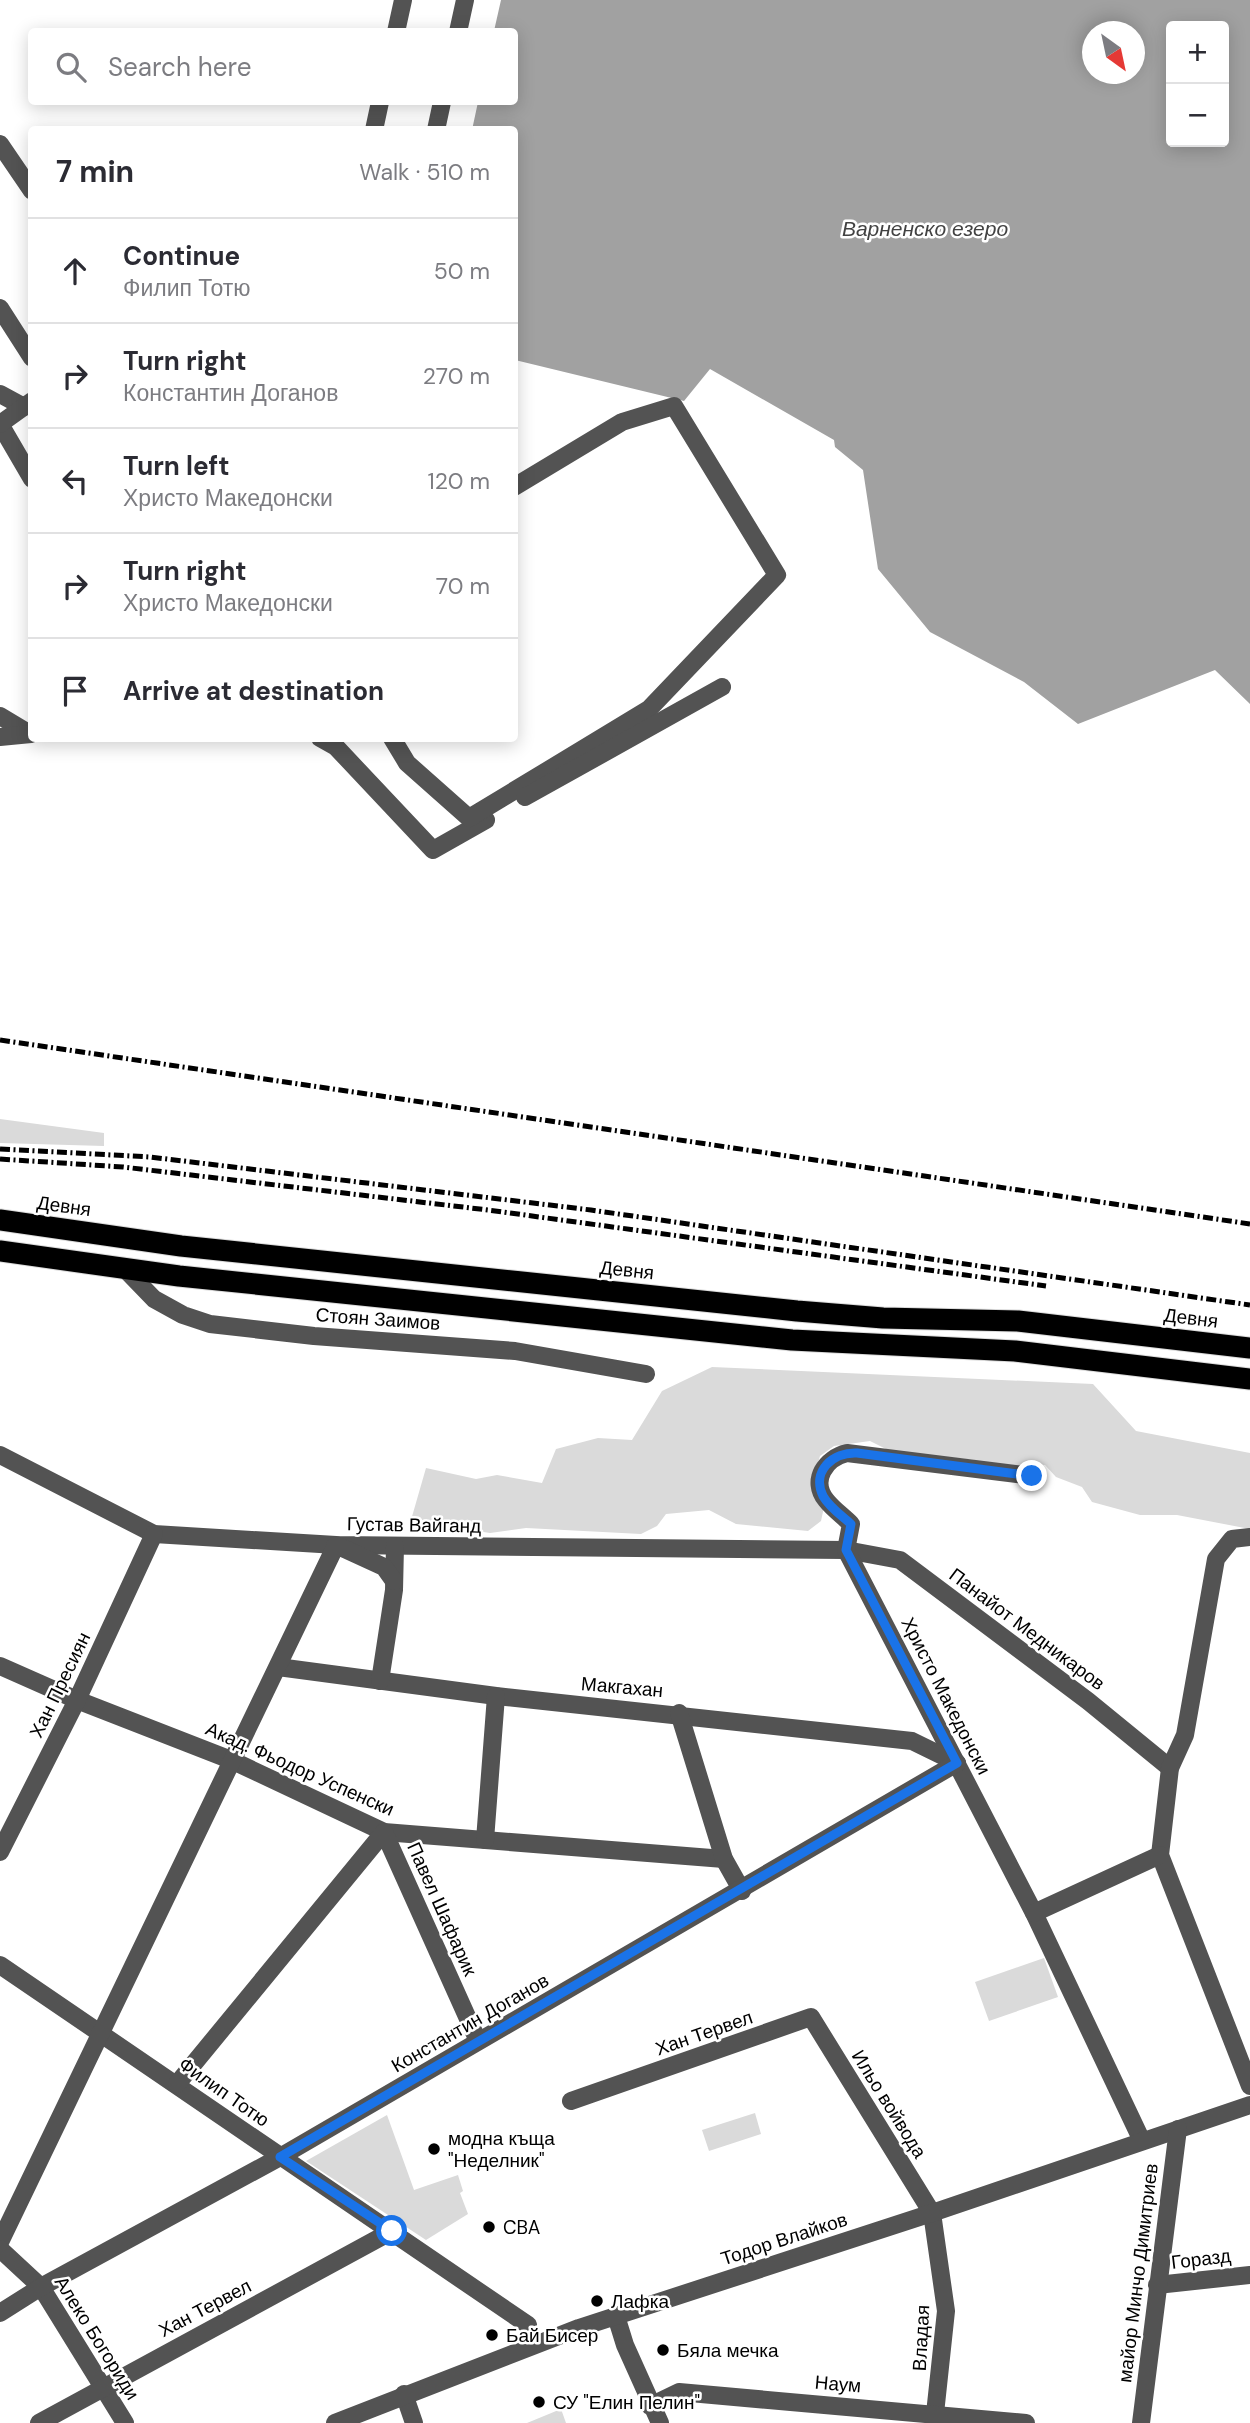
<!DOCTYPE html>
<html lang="en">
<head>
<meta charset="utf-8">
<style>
	body { margin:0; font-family:"DM Sans",sans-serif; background:#f2f2f3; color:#2b2b33 }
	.controls { position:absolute; right:21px; top:21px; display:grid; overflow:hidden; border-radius:7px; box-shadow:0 4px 18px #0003 }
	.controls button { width:63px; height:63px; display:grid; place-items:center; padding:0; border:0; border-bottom:2px solid #e1e1e2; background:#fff; color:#2b2b33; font:35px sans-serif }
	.compass { position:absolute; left:1082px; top:21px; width:63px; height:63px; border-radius:50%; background:#fff; box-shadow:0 4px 18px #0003; rotate:147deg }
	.stop { position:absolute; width:21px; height:21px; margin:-16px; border:5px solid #1a73e8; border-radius:50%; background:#fff }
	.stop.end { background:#1a73e8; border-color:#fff; box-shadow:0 2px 7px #0008 }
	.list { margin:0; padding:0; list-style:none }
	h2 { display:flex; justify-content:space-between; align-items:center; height:91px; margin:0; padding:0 28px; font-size:30px }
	h2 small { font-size:23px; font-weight:400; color:#7c7c81 }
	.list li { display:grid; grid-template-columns:46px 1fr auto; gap:21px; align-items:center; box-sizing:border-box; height:105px; padding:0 28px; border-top:2px solid #e1e1e2 }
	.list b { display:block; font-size:26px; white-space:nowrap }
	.list p { margin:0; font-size:23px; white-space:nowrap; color:#7c7c81 }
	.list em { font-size:23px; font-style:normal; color:#7c7c81 }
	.icon { flex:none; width:38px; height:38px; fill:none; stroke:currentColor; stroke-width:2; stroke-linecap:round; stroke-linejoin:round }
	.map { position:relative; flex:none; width:1250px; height:2423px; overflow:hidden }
	.search { position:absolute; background:#fff; box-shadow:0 4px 18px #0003; left:28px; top:28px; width:490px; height:77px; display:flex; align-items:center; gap:18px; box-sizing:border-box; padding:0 24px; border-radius:7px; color:#7c7c81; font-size:26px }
	.panel { position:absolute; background:#fff; box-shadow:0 4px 18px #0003; left:28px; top:126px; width:490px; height:616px; border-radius:7px }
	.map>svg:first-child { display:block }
</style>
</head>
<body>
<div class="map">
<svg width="1250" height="2423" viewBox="0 0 1250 2423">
	<rect width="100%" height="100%" fill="#fff"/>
	<g fill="#dadada">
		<polygon points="0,1119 104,1133 104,1146 0,1143"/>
		<polygon points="712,1367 1093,1384 1136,1431 1250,1453 1250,1529 1177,1515 1140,1515 1092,1502 1082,1487 1056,1477 1045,1465 1031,1464 1020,1471 992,1467 975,1460 890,1451 870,1441 834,1446 820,1456 811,1487 824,1507 821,1521 808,1531 736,1524 709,1510 666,1514 657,1526 641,1534 526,1528 490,1533 452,1527 409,1527 426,1468 476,1479 497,1475 542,1483 556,1449 598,1438 632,1440 662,1391"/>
		<polygon points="1044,1958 1058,1997 989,2021 975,1982"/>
		<polygon points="755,2113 761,2134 709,2151 702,2130"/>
		<polygon points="387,2115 414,2190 458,2175 463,2191 460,2193 468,2214 426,2240 306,2161"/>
		<polygon points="561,2409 566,2423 527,2423"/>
	</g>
	<path fill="#a1a1a1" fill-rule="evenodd" d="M501,0H1250V704L1215,670L1078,724L1024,682L930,632L878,569L863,470L835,447L834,440L710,369L684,401L515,360L514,130H472L478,102H514V32L494,31ZM1171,26H1224V142H1171ZM1092,32H1134V74H1092Z"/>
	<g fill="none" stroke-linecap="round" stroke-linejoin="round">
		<defs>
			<g id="highway">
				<polyline points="0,1220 181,1246 797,1311 883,1318 1018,1321 1250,1348"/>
				<polyline points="0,1251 179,1276 792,1340 1015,1351 1250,1379"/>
			</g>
		</defs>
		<use href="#highway" stroke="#dbdbdb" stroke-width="23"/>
		<g stroke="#535353" stroke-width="18">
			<polyline points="396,32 403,0"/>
			<polyline points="458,32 465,0"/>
			<polyline points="374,130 380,102"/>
			<polyline points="436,130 442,102"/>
			<polyline points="0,144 32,191"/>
			<polyline points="0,308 32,358"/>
			<polyline points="0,394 24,407"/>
			<polyline points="0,424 32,479"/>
			<polyline points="0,424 32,401"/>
			<polyline points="0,716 30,734"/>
			<polyline points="0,737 31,734"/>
			<polyline points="320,738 336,747 433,850 486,820"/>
			<polyline points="392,738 407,763 469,818 649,709 777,575 674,406 622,422 514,487"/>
			<polyline points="525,797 722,687"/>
			<polyline points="124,1268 154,1299 183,1315 210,1324 314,1336 515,1351 646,1374"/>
			<polyline points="0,1455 154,1534 336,1545 846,1550 900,1560 1088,1701 1170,1768"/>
			<path d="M1032,1476L847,1453C826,1458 810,1480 826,1500C833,1509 843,1516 851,1524L846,1550L1034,1913L1142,2141"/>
			<polyline points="1250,1537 1232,1539 1216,1559 1185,1735 1170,1768 1160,1855 1250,2086"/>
			<polyline points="0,1666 77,1700 231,1760 384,1832 724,1859"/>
			<polyline points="278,1667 496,1696 912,1741 957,1763"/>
			<polyline points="380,1681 394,1590 395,1546"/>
			<polyline points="679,1713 724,1859 742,1891"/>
			<polyline points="485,1840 496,1696"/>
			<polyline points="0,1852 77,1700 154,1534"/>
			<polyline points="1034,1913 1160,1855"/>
			<polyline points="0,1965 528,2325"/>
			<polyline points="177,2084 384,1832 478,2041"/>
			<polyline points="571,2101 811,2017 932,2213 946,2311 934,2423"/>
			<polyline points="0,2242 336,1545 384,1567 394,1581"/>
			<polyline points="0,2249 41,2287 125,2423"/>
			<polyline points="1157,2285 1250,2275"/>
			<polyline points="0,2313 41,2287 280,2157 957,1763"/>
			<polyline points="616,2316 625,2345 660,2423"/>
			<polyline points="404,2394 414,2423"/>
			<polyline points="650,2406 679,2392 1026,2423"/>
			<polyline points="39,2423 392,2231"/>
			<polyline points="335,2423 579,2328 932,2213 1250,2105"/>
			<polyline points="1141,2423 1178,2129"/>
		</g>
		<use href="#highway" stroke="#000" stroke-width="21"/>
		<g stroke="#000" stroke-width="5" stroke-dasharray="10 3.5 2 3.5" stroke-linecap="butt">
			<polyline points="0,1040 1250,1224"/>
			<polyline points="0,1149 150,1157 591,1210 1250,1305"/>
			<polyline points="0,1159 123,1167 488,1210 1046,1286"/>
		</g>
	</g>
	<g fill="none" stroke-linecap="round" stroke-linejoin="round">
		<path stroke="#1a73e8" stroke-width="9" d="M392,2231L280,2157L957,1763L846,1550L851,1524C842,1516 829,1507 823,1496C811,1471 833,1452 857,1453L1032,1476"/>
	</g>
	<g fill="#000" stroke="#fff" stroke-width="2.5">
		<circle cx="434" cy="2149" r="7"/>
		<circle cx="489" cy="2227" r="7"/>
		<circle cx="597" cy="2301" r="7"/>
		<circle cx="492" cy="2335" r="7"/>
		<circle cx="663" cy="2350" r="7"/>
		<circle cx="539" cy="2402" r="7"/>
	</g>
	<g text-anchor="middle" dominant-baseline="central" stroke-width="5" stroke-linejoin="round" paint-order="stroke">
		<g font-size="19" fill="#000" stroke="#fff">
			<text transform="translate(64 1206) rotate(8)">Девня</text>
			<text transform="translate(627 1270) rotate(6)">Девня</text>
			<text transform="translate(1191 1318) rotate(7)">Девня</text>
			<text transform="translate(378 1319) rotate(4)">Стоян Заимов</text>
			<text transform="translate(414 1525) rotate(1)">Густав Вайганд</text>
			<text transform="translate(1027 1629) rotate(37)">Панайот Медникаров</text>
			<text transform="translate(60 1685) rotate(-64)">Хан Пресиян</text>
			<text transform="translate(622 1687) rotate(5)">Макгахан</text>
			<text transform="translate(946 1696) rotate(63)">Христо Македонски</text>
			<text transform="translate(300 1769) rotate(24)">Акад. Фьодор Успенски</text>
			<text transform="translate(442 1909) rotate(66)">Павел Шафарик</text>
			<text transform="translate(470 2023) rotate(-30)">Константин Доганов</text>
			<text transform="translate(704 2033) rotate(-19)">Хан Тервел</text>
			<text transform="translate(224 2092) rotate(35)">Филип Тотю</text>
			<text transform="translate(889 2104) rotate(58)">Ильо войвода</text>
			<text transform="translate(784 2239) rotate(-18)">Тодор Влайков</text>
			<text transform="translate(1201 2259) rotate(-7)">Горазд</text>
			<text transform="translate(1138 2273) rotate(-83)">майор Минчо Димитриев</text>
			<text transform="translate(205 2308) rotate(-28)">Хан Тервел</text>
			<text transform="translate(97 2338) rotate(58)">Алеко Богориди</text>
			<text transform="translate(921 2338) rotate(-87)">Владая</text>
			<text transform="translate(838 2384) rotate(5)">Наум</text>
		</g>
		<g font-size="19" fill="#000" stroke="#fff" text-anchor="start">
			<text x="448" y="2138">модна къща<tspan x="448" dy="22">"Неделник"</tspan></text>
			<text x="503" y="2227">CBA</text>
			<text x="611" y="2301">Лафка</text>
			<text x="506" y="2335">Бай Бисер</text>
			<text x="677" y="2350">Бяла мечка</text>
			<text x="553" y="2402">СУ "Елин Пелин"</text>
		</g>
		<g font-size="21" font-style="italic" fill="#424242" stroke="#fff">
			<text x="925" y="229">Варненско езеро</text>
		</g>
	</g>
</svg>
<div class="controls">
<button>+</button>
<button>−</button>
</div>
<svg class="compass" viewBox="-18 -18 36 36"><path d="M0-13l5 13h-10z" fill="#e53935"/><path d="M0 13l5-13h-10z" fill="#7c7c81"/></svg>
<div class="stop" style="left:392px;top:2231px"></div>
<div class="stop end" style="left:1032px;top:1476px"></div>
<div class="search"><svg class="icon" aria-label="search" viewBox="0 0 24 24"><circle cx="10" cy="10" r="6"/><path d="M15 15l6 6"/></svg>Search here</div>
<section class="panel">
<h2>7 min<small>Walk · 510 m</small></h2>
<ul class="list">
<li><svg class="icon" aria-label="ahead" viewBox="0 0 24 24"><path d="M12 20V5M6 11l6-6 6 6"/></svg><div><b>Continue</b><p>Филип Тотю</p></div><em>50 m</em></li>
<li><svg class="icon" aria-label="right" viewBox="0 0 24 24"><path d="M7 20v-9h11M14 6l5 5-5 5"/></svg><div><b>Turn right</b><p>Константин Доганов</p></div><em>270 m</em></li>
<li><svg class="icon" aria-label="left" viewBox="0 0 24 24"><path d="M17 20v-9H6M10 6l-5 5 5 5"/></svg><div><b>Turn left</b><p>Христо Македонски</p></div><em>120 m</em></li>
<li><svg class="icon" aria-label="right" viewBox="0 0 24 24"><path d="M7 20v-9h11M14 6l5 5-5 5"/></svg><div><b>Turn right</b><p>Христо Македонски</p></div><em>70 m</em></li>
<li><svg class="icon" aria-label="arrive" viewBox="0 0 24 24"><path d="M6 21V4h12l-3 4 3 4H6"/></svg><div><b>Arrive at destination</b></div></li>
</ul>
</section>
</div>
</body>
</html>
